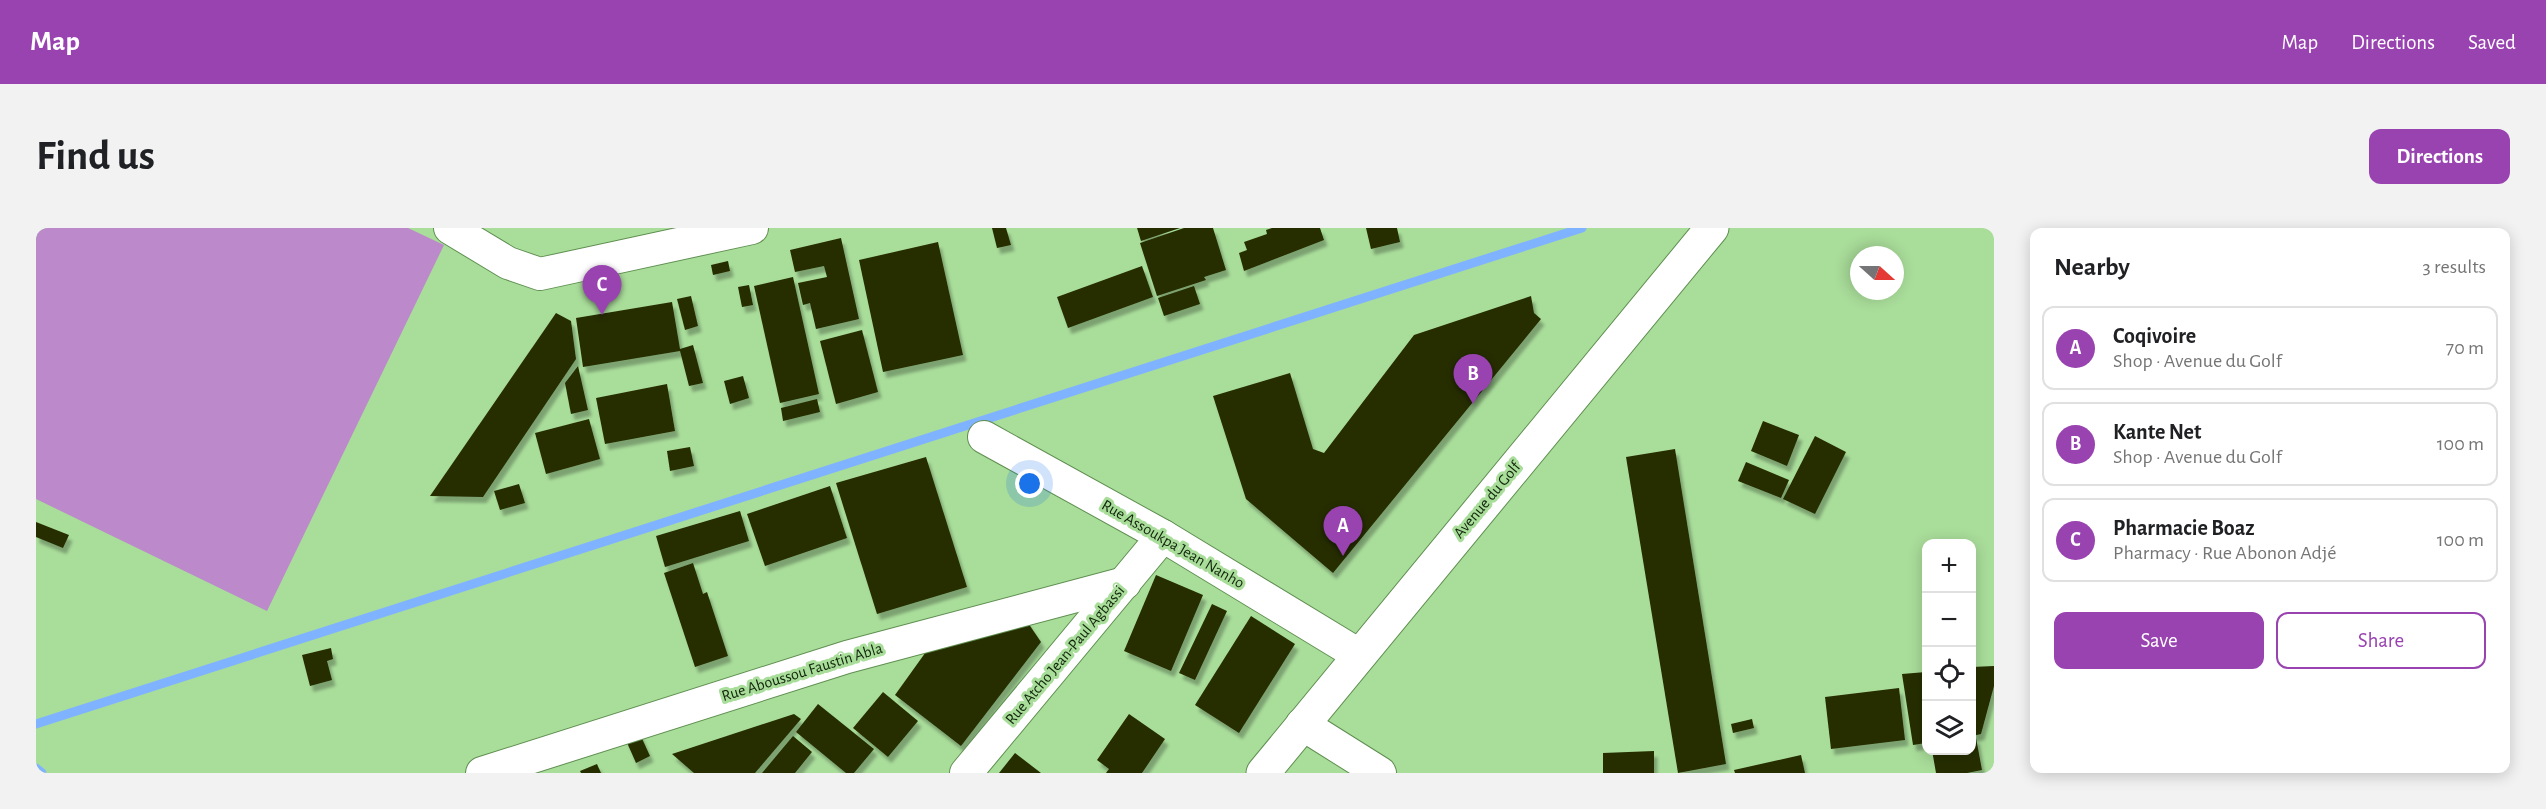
<!DOCTYPE html>
<html lang="en">
<head>
<meta charset="utf-8">
<style>
	body { margin:0; font-family:"Alegreya Sans",sans-serif; background:#f2f2f2; color:#202124 }
	.controls { position:absolute; right:18px; bottom:18px; display:grid; overflow:hidden; border-radius:12px; box-shadow:0 3px 15px #0003 }
	.controls button { width:54px; height:54px; display:grid; place-items:center; padding:0; border:0; border-bottom:2px solid #e0e0e0; background:#fff; color:#202124; font:30px sans-serif }
	.compass { position:absolute; left:1814px; top:18px; width:54px; height:54px; border-radius:50%; background:#fff; box-shadow:0 3px 15px #0003; rotate:111deg }
	.you { position:absolute; left:994px; top:256px; width:21px; height:21px; margin:-15px; border:4px solid #fff; border-radius:50%; background:#1a73e8; box-shadow:0 0 0 9px #1a73e833 }
	.badge { display:grid; place-items:center; width:39px; height:39px; border-radius:50%; background:#9943b1; color:#fff; font-size:20px; font-weight:700 }
	.pin { position:absolute; translate:-50% -50px; filter:drop-shadow(0 2px 3px #0008) }
	.pin::after { content:''; position:absolute; top:32px; width:21px; height:18px; background:inherit; clip-path:polygon(0 0,100% 0,50% 100%) }
	.list { margin:0; padding:0; list-style:none }
	h2 { display:flex; justify-content:space-between; align-items:center; height:78px; margin:0; padding:0 24px; font-size:26px }
	h2 small { font-size:20px; font-weight:400; color:#757577 }
	.list li { display:grid; grid-template-columns:39px 1fr auto; gap:18px; align-items:center; box-sizing:border-box; height:84px; margin:0 12px 12px; padding:0 12px; border:2px solid #e0e0e0; border-radius:12px }
	.list b { display:block; font-size:22px; white-space:nowrap }
	.list p { margin:0; font-size:20px; white-space:nowrap; color:#757577 }
	.list em { font-size:20px; font-style:normal; color:#757577 }
	.actions { display:flex; gap:12px; padding:18px 24px }
	.actions a { flex:1; padding:14px 0; border:2px solid #9943b1; border-radius:12px; text-align:center; font-size:21px; color:#9943b1 }
	.actions .main { background:#9943b1; color:#fff }
	.icon { flex:none; width:33px; height:33px; fill:none; stroke:currentColor; stroke-width:2; stroke-linecap:round; stroke-linejoin:round }
	.map { position:relative; flex:none; width:1958px; height:545px; overflow:hidden; border-radius:12px }
	header { display:flex; align-items:center; gap:36px; box-sizing:border-box; height:84px; padding:0 30px; background:#9943b1; color:#fff }
	header strong { font-size:28px }
	nav { display:flex; gap:33px; margin-inline-start:auto; font-size:21px }
	.intro { display:flex; align-items:center; justify-content:space-between; box-sizing:border-box; height:144px; padding:0 36px }
	h1 { margin:0; font-size:42px }
	.button { padding:15px 27px; border-radius:12px; background:#9943b1; color:#fff; font-size:21px; font-weight:700 }
	main { display:flex; gap:36px; padding:0 36px }
	aside { flex:1; background:#fff; border-radius:12px; box-shadow:0 3px 15px #0003 }
	.map>svg:first-child { display:block }
</style>
</head>
<body>
<header>
<strong>Map</strong>
<nav><a>Map</a><a>Directions</a><a>Saved</a></nav>
</header>
<div class="intro"><h1>Find us</h1><a class="button">Directions</a></div>
<main>
<div class="map">
<svg width="1958" height="545" viewBox="0 0 1958 545">
	<defs>
		<filter id="shadow"><feDropShadow dx="3.5" dy="6" stdDeviation="1.5" flood-color="#0004"/></filter>
	</defs>
	<rect width="100%" height="100%" fill="#a9dd9a"/>
	<polygon fill="#bc89cb" points="0,0 372,0 408,17 231,383 0,271"/>
	<g fill="none" stroke-linecap="round" stroke-linejoin="round">
		<g stroke="#80b3ff" stroke-width="9">
			<polyline points="0,496 1546,0"/>
			<polyline points="0,540 6,545"/>
		</g>
	</g>
	<g fill="#262d03" filter="url(#shadow)">
		<polygon points="956,0 970,0 975,17 961,20"/>
		<polygon points="1101,0 1144,0 1105,13"/>
		<polygon points="1148,0 1177,0 1190,42 1168,49 1170,52 1121,68 1104,15"/>
		<polygon points="1236,0 1284,0 1288,12 1208,43 1203,25 1211,22 1208,14 1231,6 1230,2"/>
		<polygon points="1330,0 1361,0 1364,14 1335,21"/>
		<polygon points="805,10 823,91 780,101 774,75 767,77 762,55 791,49 788,38 759,44 754,22"/>
		<polygon points="902,14 927,127 847,144 823,32"/>
		<polygon points="692,33 694,43 677,47 675,37"/>
		<polygon points="1106,38 1117,69 1032,100 1021,69"/>
		<polygon points="757,49 783,166 744,175 718,58"/>
		<polygon points="713,57 717,77 706,79 702,59"/>
		<polygon points="1158,58 1164,76 1128,88 1122,70"/>
		<polygon points="655,68 662,98 649,102 641,71"/>
		<polygon points="1495,68 1498,85 1505,91 1297,345 1210,271 1177,168 1254,145 1277,221 1288,225 1378,107"/>
		<polygon points="636,74 644,121 657,117 667,155 653,158 644,123 547,139 540,90"/>
		<polygon points="520,85 535,93 540,131 447,269 394,268"/>
		<polygon points="826,102 842,164 800,176 784,113"/>
		<polygon points="542,138 552,182 535,186 529,155"/>
		<polygon points="707,148 713,170 694,176 688,153"/>
		<polygon points="631,156 639,203 569,216 560,170"/>
		<polygon points="781,171 784,184 747,193 745,180"/>
		<polygon points="553,191 564,231 510,246 499,205"/>
		<polygon points="1727,193 1763,207 1751,238 1715,223"/>
		<polygon points="1779,208 1810,224 1779,286 1747,271"/>
		<polygon points="654,219 658,238 634,243 631,223"/>
		<polygon points="1639,221 1690,536 1642,545 1590,229"/>
		<polygon points="890,229 931,359 841,386 800,255"/>
		<polygon points="1710,234 1753,252 1745,270 1702,253"/>
		<polygon points="483,256 489,275 464,282 458,263"/>
		<polygon points="794,258 811,310 729,338 711,286"/>
		<polygon points="704,283 713,313 629,339 620,308"/>
		<polygon points="0,294 33,307 27,320 0,309"/>
		<polygon points="657,335 667,366 671,364 692,428 659,439 628,345"/>
		<polygon points="1120,347 1167,367 1135,443 1088,423"/>
		<polygon points="1176,376 1191,383 1159,452 1143,445"/>
		<polygon points="1215,388 1259,416 1203,505 1159,477"/>
		<polygon points="988,389 1005,414 925,518 859,467 892,421"/>
		<polygon points="295,420 297,431 291,433 296,452 274,458 266,427"/>
		<polygon points="1958,438 1958,458 1945,506 1936,508 1936,439"/>
		<polygon points="1890,444 1890,515 1877,517 1866,446"/>
		<polygon points="1863,460 1869,512 1795,521 1789,469"/>
		<polygon points="847,464 882,493 852,529 817,500"/>
		<polygon points="782,476 838,521 818,545 810,545 760,504"/>
		<polygon points="758,486 765,491 719,545 658,545 636,526"/>
		<polygon points="1093,486 1129,511 1106,545 1070,545 1073,541 1061,532"/>
		<polygon points="1716,491 1718,500 1697,505 1695,496"/>
		<polygon points="603,504 614,528 600,535 589,510"/>
		<polygon points="757,508 776,524 759,545 726,545"/>
		<polygon points="1936,510 1940,510 1946,542 1931,545 1900,545 1896,522 1936,522"/>
		<polygon points="1618,523 1618,545 1567,545 1567,525"/>
		<polygon points="979,525 1005,545 963,545"/>
		<polygon points="1765,527 1769,545 1699,545 1698,542"/>
		<polygon points="561,536 565,545 545,545 544,543"/>
	</g>
	<g fill="none" stroke-linecap="round" stroke-linejoin="round">
		<defs>
			<g id="minor">
				<polyline points="414,0 472,35 504,46 716,0"/>
				<polyline points="948,209 1127,308 1323,427"/>
				<polyline points="1266,496 1344,545"/>
				<polyline points="446,545 811,429 1089,355"/>
				<polyline points="930,545 1127,308"/>
			</g>
			<polyline id="secondary" points="1227,545 1676,0"/>
		</defs>
		<use href="#minor" stroke="#5f8f50" stroke-width="34"/>
		<use href="#secondary" stroke="#5f8f50" stroke-width="35"/>
		<use href="#minor" stroke="#fff" stroke-width="32"/>
		<use href="#secondary" stroke="#fff" stroke-width="33"/>
	</g>
	<g text-anchor="middle" dominant-baseline="central" stroke-width="6" stroke-linejoin="round" paint-order="stroke">
		<g font-size="16" fill="#12260c" stroke="#a9dd9a">
			<text transform="translate(1451 272) rotate(-50)">Avenue du Golf</text>
			<text transform="translate(1137 316) rotate(30)">Rue Assoukpa Jean Nanho</text>
			<text transform="translate(1029 427) rotate(-50)">Rue Atcho Jean-Paul Agbassi</text>
			<text transform="translate(766 444) rotate(-17)">Rue Aboussou Faustin Abla</text>
		</g>
	</g>
</svg>
<div class="controls">
<button>+</button>
<button>−</button>
<button><svg class="icon" aria-label="locate" viewBox="0 0 24 24"><circle cx="12" cy="12" r="6"/><path d="M12 2v4M12 18v4M2 12h4M18 12h4"/></svg></button>
<button><svg class="icon" aria-label="layers" viewBox="0 0 24 24"><path d="M12 4l9 5-9 5-9-5zM3 14l9 5 9-5"/></svg></button>
</div>
<svg class="compass" viewBox="-18 -18 36 36"><path d="M0-13l5 13h-10z" fill="#e53935"/><path d="M0 13l5-13h-10z" fill="#757577"/></svg>
<div class="you"></div>
<div class="pin badge" style="left:1307px;top:328px">A</div>
<div class="pin badge" style="left:1437px;top:176px">B</div>
<div class="pin badge" style="left:566px;top:87px">C</div>
</div>
<aside>
<h2>Nearby<small>3 results</small></h2>
<ul class="list">
<li><span class="badge">A</span><div><b>Coqivoire</b><p>Shop · Avenue du Golf</p></div><em>70 m</em></li>
<li><span class="badge">B</span><div><b>Kante Net</b><p>Shop · Avenue du Golf</p></div><em>100 m</em></li>
<li><span class="badge">C</span><div><b>Pharmacie Boaz</b><p>Pharmacy · Rue Abonon Adjé</p></div><em>100 m</em></li>
</ul>
<div class="actions"><a class="main">Save</a><a>Share</a></div>
</aside>
</main>
</body>
</html>
